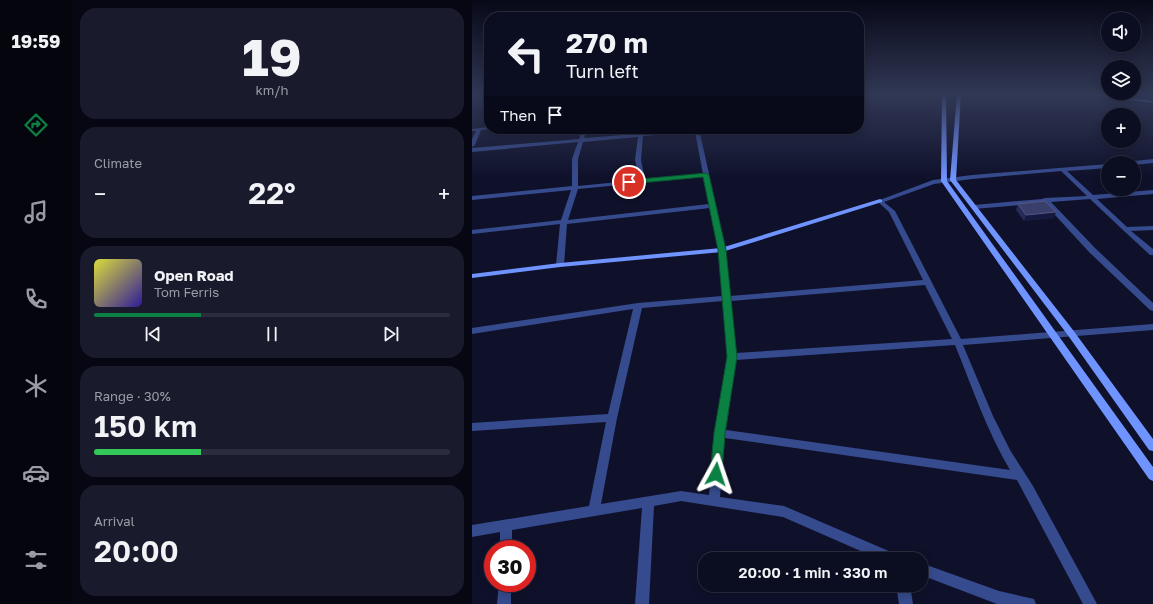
<!DOCTYPE html>
<meta charset="utf-8">
<style>
:root{--surface:#0b0d20;--page:#191b2d;--text:#f1f3f6;--muted:#9a9ca5;--line:#2b2d3e;--accent:#0b8043}
body{margin:0;font-family:"Golos Text",sans-serif;background:var(--page);color:var(--text);height:100vh;display:flex;flex-direction:column;font-size:15px;white-space:nowrap}
*{box-sizing:border-box;margin:0}
p{font-size:13px;color:var(--muted)}
.icon{flex:none;width:22px;height:22px;fill:none;stroke:currentColor;stroke-width:2;stroke-linecap:round;stroke-linejoin:round}
.map{position:relative;flex:1;overflow:hidden}
.drawer{display:flex;flex-direction:column;gap:8px;padding:8px;background:#060712;width:400px}
.drawer>*{flex:none}
.guide{position:absolute;left:12px;top:12px;width:380px;height:122px;border-radius:16px;box-shadow:0 2px 10px #0003,0 0 0 1px var(--line);background:#0b0d20;color:var(--text);overflow:hidden}
.controls{position:absolute;left:629px;top:12px;display:grid;gap:8px}
.controls a{display:grid;place-items:center;width:40px;height:40px;border-radius:50%;background:var(--surface);box-shadow:0 2px 10px #0003,0 0 0 1px var(--line);font-size:20px}
.speed{position:absolute;left:12px;top:540px;display:flex;gap:8px;font-size:20px;font-weight:700;text-align:center}
.speed>*{display:grid;place-content:center;width:52px;height:52px;border-radius:50%;background:var(--surface);box-shadow:0 2px 10px #0003,0 0 0 1px var(--line);line-height:1}
.speed .limit{border:6px solid #d22;background:#fff;color:#111}
.pin{position:absolute;display:grid;place-items:center;width:34px;height:34px;color:#fff;margin:-17px;border:2px solid #fff;border-radius:50%;box-shadow:0 1px 4px #0007}
.me{position:absolute;width:44px;margin:-22px;rotate:5deg;stroke-linejoin:round;filter:drop-shadow(0 0 3px #0008)}
.turn{display:flex;align-items:center;gap:14px;height:84px;padding:0 16px;font-size:18px}
.turn .icon{width:52px;height:52px;stroke-width:2.5}
.turn b{display:block;font-size:28px;line-height:34px}
.then{display:flex;align-items:center;height:38px;padding:0 16px;background:#0003;gap:8px;font-size:15px}
.big{font-size:30px;font-weight:600;line-height:1.1}
.drawer .card{flex:1;display:flex;flex-direction:column;justify-content:center;gap:6px;min-width:0;padding:0 14px;border-radius:16px;background:var(--page)}
.drawer .dial{align-items:center;gap:0}
.dial b{font-size:52px;line-height:1}
.song{display:flex;align-items:center;gap:12px}
.cover{width:48px;height:48px;border-radius:6px;background:linear-gradient(135deg,hsl(60 70% 55%),hsl(250 70% 35%))}
.played{height:4px;border-radius:2px;background:linear-gradient(90deg,var(--accent) 30%,var(--line) 30%)}
.keys{display:flex;justify-content:space-around;direction:ltr}
.heat{display:flex;justify-content:space-between;align-items:center;font-size:22px;direction:ltr}
.charge{height:6px;border-radius:3px;background:linear-gradient(90deg,#34c759 30%,var(--line) 0)}
.trip{position:absolute;left:226px;top:552px;width:230px;height:40px;border-radius:16px;background:var(--surface);box-shadow:0 2px 10px #0003,0 0 0 1px var(--line);font-weight:600;line-height:40px;text-align:center}
main{display:flex;flex:1;min-height:0}
.menu{display:flex;flex-direction:column;width:72px;justify-content:space-around;align-items:center;background:#04050d;color:var(--muted)}
.menu .icon{width:28px;height:28px}
.menu .current{color:var(--accent)}
.menu b{font-size:18px;color:var(--text)}
.map>svg:first-child{display:block}
.lines{fill:none;stroke-linecap:round;stroke-linejoin:round}
.street{fill:#364b8d;fill-rule:evenodd}
.secondary{fill:#6f93ff;fill-rule:evenodd}
.wall{fill:#262b59}
.shaded-wall{fill:#15183f}
.building{fill:#393e6b;stroke:#525782}
.route{fill:#0b8043;stroke:#07532c}
</style>
<main>
<nav class="menu">
<b>19:59</b>
<svg class="icon current" aria-label="directions" viewBox="0 0 24 24"><path d="M12 3l9 9-9 9-9-9zM9 14v-3h6M13 9l2 2-2 2"/></svg>
<svg class="icon" aria-label="music" viewBox="0 0 24 24"><path d="M9 18V5l10-2v13"/><circle cx="6" cy="18" r="3"/><circle cx="16" cy="16" r="3"/></svg>
<svg class="icon" aria-label="phone" viewBox="0 0 24 24"><path d="M5 4h4l2 5-3 2q2 4 5 5l2-3 5 2v4C11 20 4 13 5 4z"/></svg>
<svg class="icon" aria-label="climate" viewBox="0 0 24 24"><path d="M12 3v18M4 7l16 10M4 17L20 7"/></svg>
<svg class="icon" aria-label="car" viewBox="0 0 24 24"><path d="M5 17H2v-5l4-1 3-4h7l3 4 3 1v5h-3M9 17h6M6 11h13"/><circle cx="7" cy="17" r="2"/><circle cx="17" cy="17" r="2"/></svg>
<svg class="icon" aria-label="filters" viewBox="0 0 24 24"><path d="M4 7h16M4 17h16"/><circle cx="9" cy="7" r="2"/><circle cx="15" cy="17" r="2"/></svg>
</nav>
<section class="drawer">
<div class="card dial"><b>19</b><p>km/h</p></div>
<div class="card"><p>Climate</p>
<div class="heat"><a>−</a><b class="big">22°</b><a>+</a></div>
</div>
<div class="card">
<div class="song"><i class="cover"></i><div><b>Open Road</b><p>Tom Ferris</p></div></div>
<div class="played"></div>
<div class="keys"><svg class="icon" aria-label="previous" viewBox="0 0 24 24"><path d="M18 5L8 12l10 7zM5 5v14"/></svg><svg class="icon" aria-label="pause" viewBox="0 0 24 24"><path d="M8 5v14M16 5v14"/></svg><svg class="icon" aria-label="next" viewBox="0 0 24 24"><path d="M6 5l10 7-10 7zM19 5v14"/></svg></div>
</div>
<div class="card"><p>Range · 30%</p><b class="big">150 km</b><div class="charge"></div></div>
<div class="card"><p>Arrival</p><b class="big">20:00</b></div>
</section>
<div class="map">
<svg width="681" height="604" viewBox="0 0 681 604">
<rect width="100%" height="100%" fill="#0f112b"/>
<g class="lines">
<!-- street -->
<g class="street">
<path d="M17 127V129H19L9 130 3 145 0 147V139L4 131H0V129Z"/>
<path d="M111 129H115L112 138 227 129 254 250 258 296 451 280 417 212 405 201 461 180 500 175 636 164V168L595 171 621 195 681 190V194L625 199 655 227 681 226V230L659 231 681 249V255H678L651 230 618 199 579 202 623 248 681 303V311L678 310 617 252 572 203 502 209 499 207 502 205 570 199 573 198 615 196 589 171 500 179 462 184 412 202 423 211 489 339 681 324V330L491 345 521 416 538 450 561 486 625 604H611L545 480 253 438 248 497 312 506 426 555 428 559H407L311 517 209 501 182 506 177 604H163L170 508 40 530V549H28V532L0 537V525L117 506 134 422 0 431V423L136 414 161 309 0 334V328L166 303 250 296 246 250 238 208 95 224 92 265 88 267 84 265 88 224 0 234V230L89 220 99 190 0 200V196L100 186V159L106 142 0 152V148L107 139ZM223 132 231 174 173 179 169 160 171 136ZM166 137 163 160 167 180 106 186V159L111 142ZM232 177 237 204 96 220 106 189ZM453 285 480 339 264 353 259 301ZM251 301 256 357 243 433 237 495 209 491 129 504 145 418 170 308ZM483 345C500 387 515 431 538 470L254 430 264 360Z"/>
<path d="M681 159V163L662 165V163H659L662 161Z"/>
<path d="M449 563 527 591 562 599 564 604H525L449 575Z"/>
<path d="M27 583H39V604H25Z"/>
<path d="M424 585H438L441 604H427Z"/>
</g>
<!-- secondary -->
<g class="secondary">
<path d="M470 94H474L475 181 681 467V481L677 479 469 181Z"/>
<path d="M485 94H489L484 180 601 330 681 439V451L677 450 595 334 478 180Z"/>
<path d="M611 94H621L681 101V103Z"/>
<path d="M408 199 410 200V202L250 252 88 267 0 278V274L88 263 249 248Z"/>
</g>
</g>
<!-- wall -->
<g class="wall">
<rect x="250" y="129" width="19" height="1"/>
<path d="M546 204 582 218 552 221 544 210Z"/>
</g>
<!-- shaded-wall -->
<path class="shaded-wall" d="M584 212 582 218 552 221 554 215Z"/>
<!-- building -->
<path class="building" d="M573 201 584 212 554 215 546 204Z"/>
<!-- sky -->
<linearGradient id="sky" x2="0" y2="1"><stop stop-color="#080918"/><stop offset="0.53" stop-color="#313855"/><stop offset="1" stop-color="#313855" stop-opacity="0"/></linearGradient>
<rect width="681" height="178" fill="url(#sky)"/>
<!-- route -->
<path class="route" d="M234 173 237 175 254 250 265 357 253 433 250 474 249 478 244 479 240 478 238 474 242 433 255 357 246 250 231 177 157 184 153 182 157 180Z"/>
</svg>
<div class="controls">
<a><svg class="icon" aria-label="sound" viewBox="0 0 24 24"><path d="M4 9h4l5-4v14l-5-4H4zM17 9q2 3 0 6"/></svg></a>
<a><svg class="icon" aria-label="layers" viewBox="0 0 24 24"><path d="M12 4l9 5-9 5-9-5zM3 14l9 5 9-5"/></svg></a>
<a>+</a>
<a>−</a>
</div>
<div class="speed"><div class="limit">30</div></div>
<div class="pin" style="left:157px;top:182px;background:#d93025"><svg class="icon" aria-label="arrive" viewBox="0 0 24 24"><path d="M6 21V4h12l-3 4 3 4H6"/></svg></div>
<svg class="me" style="left:244px;top:474px" viewBox="-20 -20 40 40"><path d="M0-17L14 15 0 8-14 15z" fill="#0b8043" stroke="#fff" stroke-width="4"/></svg>
<div class="trip">20:00 · 1 min · 330 m</div>
<div class="guide">
<div class="turn"><svg class="icon" aria-label="left" viewBox="0 0 24 24"><path d="M17 20v-9H6M10 6l-5 5 5 5"/></svg><div><b>270 m</b>Turn left</div></div>
<div class="then">Then<svg class="icon" aria-label="arrive" viewBox="0 0 24 24"><path d="M6 21V4h12l-3 4 3 4H6"/></svg></div>
</div>
</div>
</main>
